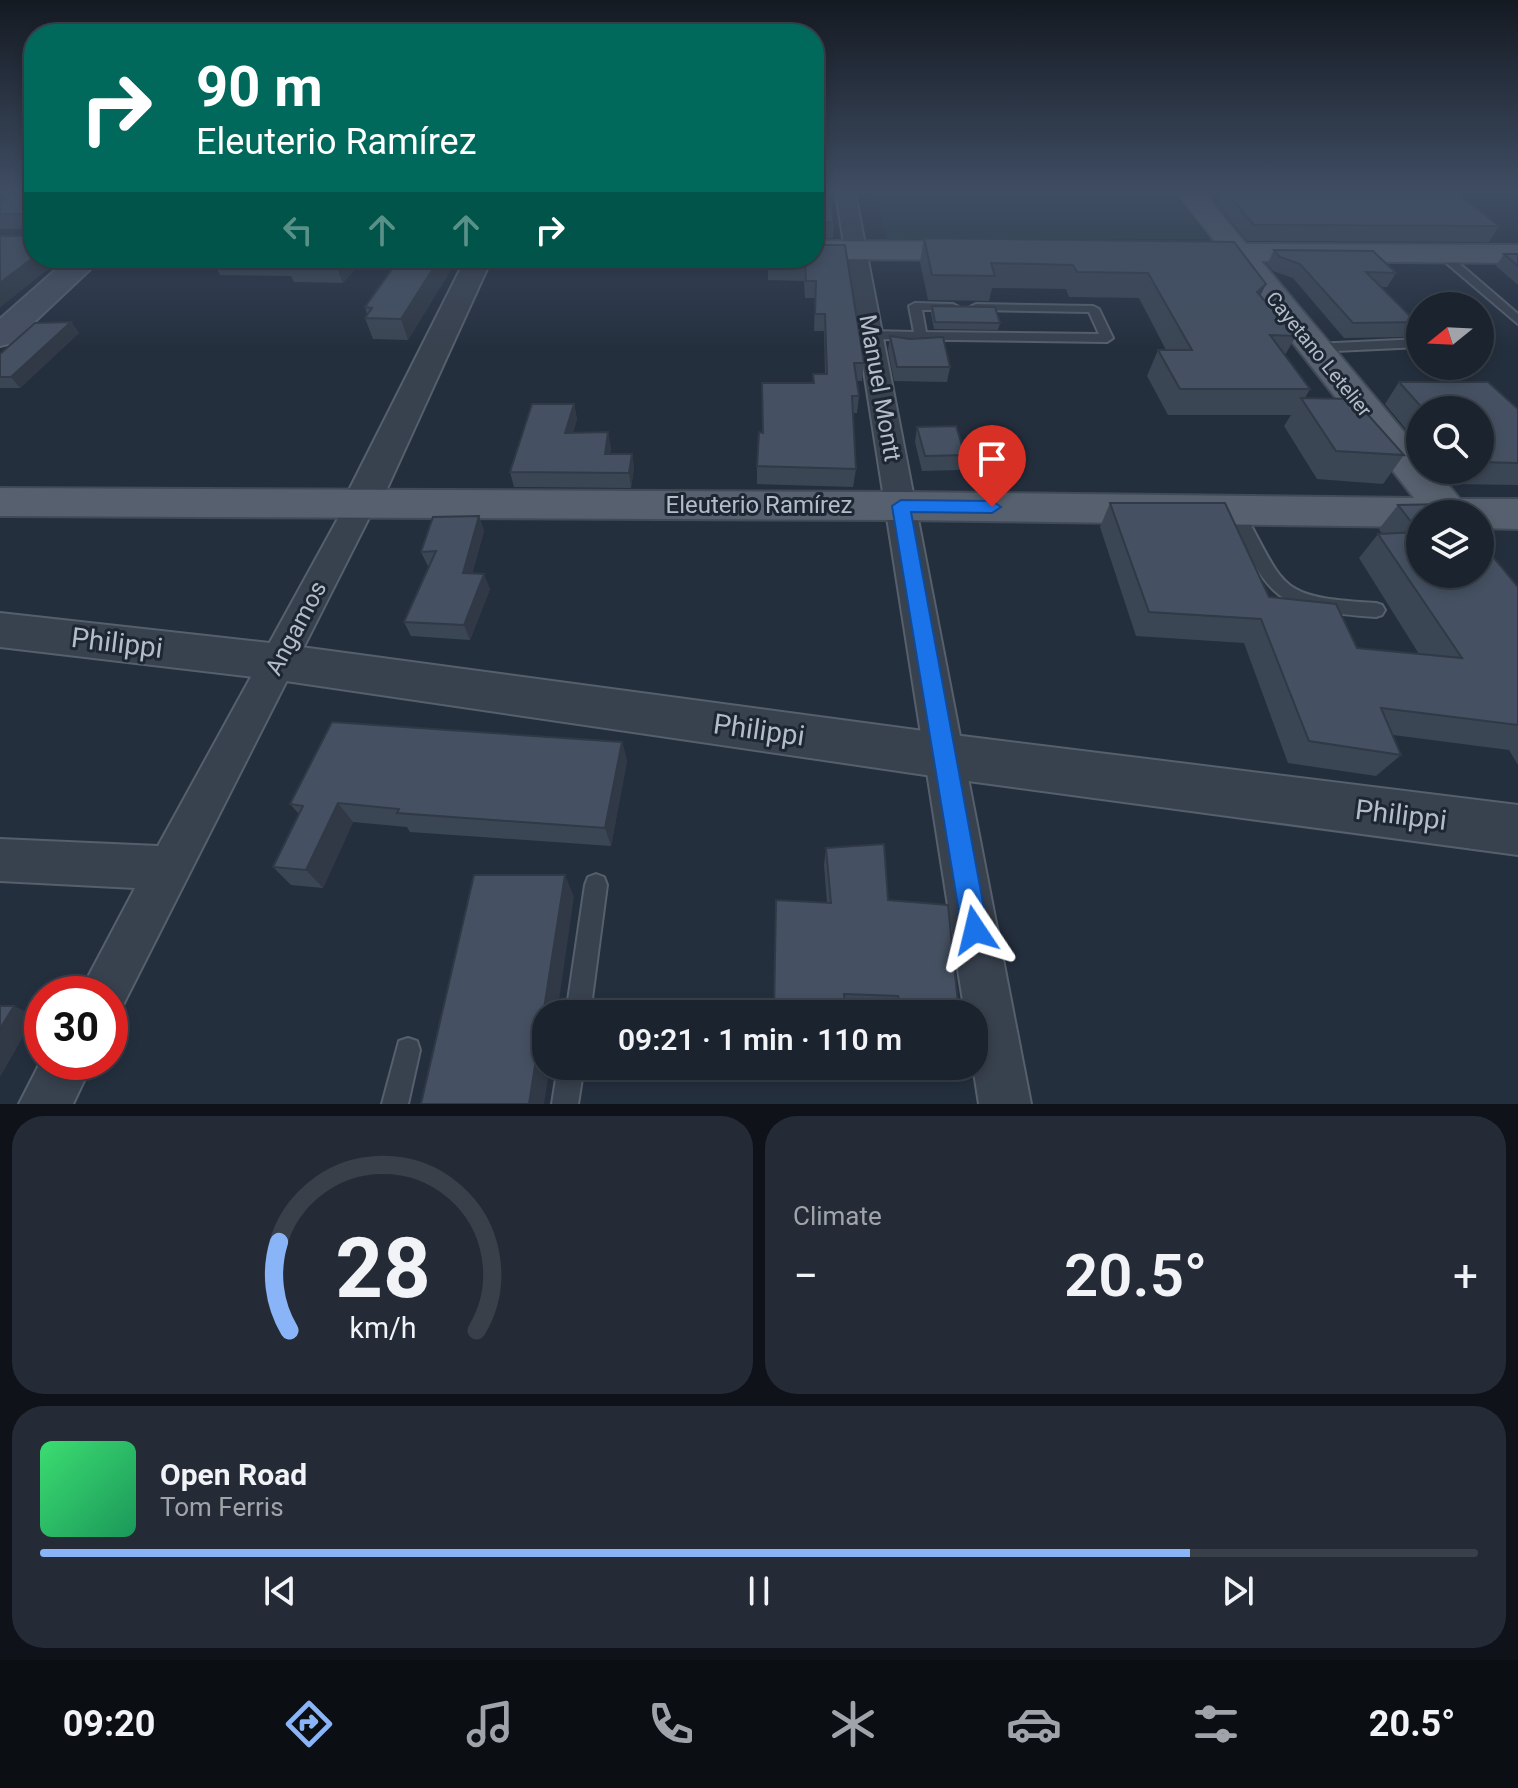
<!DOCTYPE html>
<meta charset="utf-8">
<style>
:root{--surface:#1b232e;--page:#242b36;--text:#f1f3f6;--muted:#a0a4aa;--line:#39404a;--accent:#8ab4f8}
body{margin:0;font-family:Roboto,sans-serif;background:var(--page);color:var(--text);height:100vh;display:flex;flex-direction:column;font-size:30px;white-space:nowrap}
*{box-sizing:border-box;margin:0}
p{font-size:26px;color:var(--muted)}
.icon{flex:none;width:44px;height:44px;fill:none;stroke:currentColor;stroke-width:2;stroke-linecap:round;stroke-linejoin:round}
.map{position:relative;height:1104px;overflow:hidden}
.details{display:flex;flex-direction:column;gap:12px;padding:12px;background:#0f1319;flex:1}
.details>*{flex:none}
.top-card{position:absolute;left:24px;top:24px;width:800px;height:244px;border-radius:32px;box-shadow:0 4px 12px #0003,0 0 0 2px var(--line);background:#00695c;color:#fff;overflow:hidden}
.needle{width:52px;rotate:252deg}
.buttons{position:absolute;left:1406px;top:292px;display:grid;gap:16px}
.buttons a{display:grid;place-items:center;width:88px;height:88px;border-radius:50%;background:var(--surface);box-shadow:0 4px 12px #0003,0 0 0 2px var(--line);font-size:40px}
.speed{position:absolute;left:24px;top:976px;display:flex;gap:16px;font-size:40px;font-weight:700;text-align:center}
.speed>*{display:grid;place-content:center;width:104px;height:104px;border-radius:50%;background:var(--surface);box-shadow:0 4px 12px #0003,0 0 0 2px var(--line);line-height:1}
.speed .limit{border:12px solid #d22;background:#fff;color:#111}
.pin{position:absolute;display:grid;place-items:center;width:68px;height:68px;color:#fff;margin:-82px -34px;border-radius:50% 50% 50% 0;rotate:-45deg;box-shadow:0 0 8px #0007}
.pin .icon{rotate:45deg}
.me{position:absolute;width:88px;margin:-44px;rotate:350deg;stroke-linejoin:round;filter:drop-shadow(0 0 6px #0008)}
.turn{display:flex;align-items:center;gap:28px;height:168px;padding:0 40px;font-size:36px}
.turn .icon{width:104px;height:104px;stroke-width:2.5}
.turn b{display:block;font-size:56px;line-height:68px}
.lanes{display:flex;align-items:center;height:76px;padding:0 40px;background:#0003;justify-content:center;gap:40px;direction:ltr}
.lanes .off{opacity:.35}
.big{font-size:60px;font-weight:600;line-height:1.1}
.details .widget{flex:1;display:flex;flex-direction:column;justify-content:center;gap:12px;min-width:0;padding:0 28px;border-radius:32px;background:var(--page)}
.details .dial{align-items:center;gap:0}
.dial svg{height:208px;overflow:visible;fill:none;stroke:var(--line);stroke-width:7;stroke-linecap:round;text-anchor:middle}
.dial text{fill:var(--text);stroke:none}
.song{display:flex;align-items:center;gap:24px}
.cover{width:96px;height:96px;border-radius:12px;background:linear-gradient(135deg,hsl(140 70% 55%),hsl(150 70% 35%))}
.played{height:8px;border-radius:4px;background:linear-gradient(90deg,var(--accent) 80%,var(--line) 80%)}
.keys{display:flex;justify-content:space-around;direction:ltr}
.heat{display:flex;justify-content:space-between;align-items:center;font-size:44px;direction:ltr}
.details .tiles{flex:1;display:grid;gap:12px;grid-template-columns:1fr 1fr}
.widget:last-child{grid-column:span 2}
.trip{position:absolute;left:532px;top:1000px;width:456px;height:80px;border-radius:32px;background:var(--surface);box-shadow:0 4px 12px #0003,0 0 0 2px var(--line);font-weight:600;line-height:80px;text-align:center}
.tabs{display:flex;height:128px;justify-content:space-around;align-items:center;background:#0b0e12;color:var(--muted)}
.tabs .icon{width:56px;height:56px}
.tabs .active{color:var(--accent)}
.tabs b{font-size:36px;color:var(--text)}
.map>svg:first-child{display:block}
.green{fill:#263c3f}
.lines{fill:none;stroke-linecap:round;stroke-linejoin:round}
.service-casing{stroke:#565f6c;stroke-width:4}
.minor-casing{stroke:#565f6c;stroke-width:4}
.tertiary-casing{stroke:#565f6c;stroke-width:4}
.secondary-casing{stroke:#565f6c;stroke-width:4}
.primary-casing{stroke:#414a57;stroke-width:4}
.service{fill:#38414e;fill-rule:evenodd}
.minor{fill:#38414e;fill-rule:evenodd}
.tertiary{fill:#38414e;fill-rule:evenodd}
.secondary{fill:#465061;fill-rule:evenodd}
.primary{fill:#56606e;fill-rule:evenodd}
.wall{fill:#3b4654}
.shaded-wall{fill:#303945}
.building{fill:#455162;stroke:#303945;stroke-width:2}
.route{fill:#1a73e8;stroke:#114b97;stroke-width:2}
.labels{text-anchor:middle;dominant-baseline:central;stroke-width:6;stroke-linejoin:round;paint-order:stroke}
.far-street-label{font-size:20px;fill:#b4bcc9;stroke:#1d2633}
.street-label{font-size:24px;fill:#b4bcc9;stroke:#1d2633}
.near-street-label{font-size:28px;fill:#b4bcc9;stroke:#1d2633}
</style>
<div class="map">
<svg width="1518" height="1104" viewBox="0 0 1518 1104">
<rect width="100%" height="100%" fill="#242f3e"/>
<!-- green -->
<path class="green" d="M877 193H1173L1209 239H886Z"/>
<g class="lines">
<defs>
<g id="service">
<path d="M1438 252H1446L1518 314V324L1438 256Z"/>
<path d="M915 303 953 304 959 307 953 310H922L926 332 1099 334 1089 312 976 310 970 307 976 304 1093 306 1099 309 1113 338 1107 342 871 339 865 335 871 331 914 332 909 306Z"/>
<path d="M1420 339V347L1314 352 1308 348 1314 344Z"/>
<path d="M1236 506 1241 507C1287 589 1275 597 1376 603L1382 605 1385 610 1382 615 1376 617C1274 610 1270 601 1228 511Z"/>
<path d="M596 874 604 877 607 885 590 1014H566L585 885 588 877Z"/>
<path d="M408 1038 417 1041 420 1050 408 1104H382L399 1041Z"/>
<path d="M558 1066H584L578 1104H552Z"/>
</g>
<g id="minor">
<path d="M836 193H855L1031 1104H979L973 1066 974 1014H965Z"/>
<path d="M362 492 373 495 377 502 120 1011 110 1015V994H79L135 888 0 881V839L158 846 347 502 351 495Z"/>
<path d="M42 1059V1062H93L73 1104H19Z"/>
</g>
<g id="tertiary">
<path d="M466 258H492L381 502 375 511 362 515 349 511 343 502Z"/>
<path d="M0 613 279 644 946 734 1518 805V855L946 778 279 680 0 647Z"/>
</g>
<path id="secondary" d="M69 258H102L12 343 0 346V319Z"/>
<g id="primary">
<path d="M1177 193H1204L1246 244 1518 245V263L1261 261 1420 451V470H1436L1460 499H1518V529L1480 528V514H1420V527L901 520 0 516V488L901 492 1414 498 1229 261 1174 258 1169 252 1174 246 1216 243Z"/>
<path d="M814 241 984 242 994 245 999 251 994 257 984 260 814 259 811 258H814Z"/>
</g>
</defs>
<!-- service casing -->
<use href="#service" class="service-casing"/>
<!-- minor casing -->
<use href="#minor" class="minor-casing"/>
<!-- tertiary casing -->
<use href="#tertiary" class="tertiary-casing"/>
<!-- secondary casing -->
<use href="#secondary" class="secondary-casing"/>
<!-- primary casing -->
<use href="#primary" class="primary-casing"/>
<!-- service -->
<use href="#service" class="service"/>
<!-- minor -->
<use href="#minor" class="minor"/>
<!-- tertiary -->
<use href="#tertiary" class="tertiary"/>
<!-- secondary -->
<use href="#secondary" class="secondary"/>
<!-- primary -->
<use href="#primary" class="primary"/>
</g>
<!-- wall -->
<g class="wall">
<path d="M1221 193H1457L1499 226 1489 242 1247 241 1217 204Z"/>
<path d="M814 194 834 222 833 238 814 239Z"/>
<path d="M34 196V258H62L0 307V236H26V229H0V201Z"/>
<path d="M924 238 1266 284 1260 296 1296 336 1285 355 1310 389 1305 398 1404 455 1383 484 1317 479 1284 426 1291 415H1168L1147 376 1158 350H1166L1139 298 1069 297 1066 289 992 288 989 301 928 300 920 262Z"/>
<path d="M1274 250 1396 273 1387 287H1381L1416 322 1407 337 1344 338 1293 278 1273 271 1267 264Z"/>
<path d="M1504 254H1518V285L1496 266Z"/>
<path d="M364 258 343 283 294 282 291 276 220 275 212 259Z"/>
<path d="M400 258H458L408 340 373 339 365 318 367 314 365 307Z"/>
<path d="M768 258H814L864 363 862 381H857L859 396 857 413H853L856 469 853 487 757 484V466L762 433 813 383V374H825L824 331H814L815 298H805L804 281 768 280Z"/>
<path d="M932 306 1000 323 998 330 934 329 931 313Z"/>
<path d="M71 322 79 333 20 388H0V354Z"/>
<path d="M890 336 950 367 947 382 894 381 888 350Z"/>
<path d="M1399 382 1518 409V485L1452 484 1437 470H1480V410H1420V446L1385 404Z"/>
<path d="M574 404 577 419 573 432 611 447 610 454H632L634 468 631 488 514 487 510 472Z"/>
<path d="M917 427 965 455 961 470 922 471 915 442Z"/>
<path d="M1110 503 1357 648 1419 654 1359 558 1378 534H1382L1379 529 1398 505 1518 587V765L1509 750 1393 735 1401 755 1376 776 1288 763 1244 643 1136 636 1100 527Z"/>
<path d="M479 516 484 531 472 574 490 589 470 640 411 636 404 622 429 566H428L421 552Z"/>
<path d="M622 742 627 761 611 846 410 832 407 827 353 822 323 888 291 885 273 867 299 814 290 804Z"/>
<path d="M826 848 888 900 959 1014H893L892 1010 845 1008 827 903 824 865Z"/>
</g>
<!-- shaded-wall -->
<g class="shaded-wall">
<path d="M34 257 62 258 0 307V283Z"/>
<path d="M346 258H364L343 283 337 268Z"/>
<path d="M440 258H458L408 340 401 319Z"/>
<path d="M1266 284 1254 308 1257 292Z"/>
<path d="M71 322 79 333 20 388 11 377Z"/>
<path d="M574 404 577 419 569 447 565 433Z"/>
<path d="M608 432 611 447 607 469 605 454Z"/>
<path d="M632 454 634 468 631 488 629 473Z"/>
<path d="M479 516 484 531 468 588 463 573Z"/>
<path d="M484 574 490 589 470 640 464 625Z"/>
<path d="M622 742 627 761 611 846 605 828Z"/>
<path d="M338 803 353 822 323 888 306 870Z"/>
<path d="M565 875 574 897 557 1014H546V1066H550L544 1104H529Z"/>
<path d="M14 1006 35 1016 0 1077V1029Z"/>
</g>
<!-- building -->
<g class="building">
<path d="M1227 193H1457L1499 226 1254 225Z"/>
<path d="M814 194H829L834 222 814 223Z"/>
<path d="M11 195 34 196V257L0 283V236H26L27 214H0V201H2Z"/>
<path d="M924 238 1234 242 1266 284 1257 292 1296 336 1270 335 1310 389H1180L1158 350H1192L1148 273 1077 272 1073 265 991 263 995 276 932 275Z"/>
<path d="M814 245H845L864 363H854L859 396H852L856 469 757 466 759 432 763 433 762 383H814L813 374H827L825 314H815L816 281H806L805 264 768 263V258H814Z"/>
<path d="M1274 250 1373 251 1396 273 1366 272 1416 322 1353 323 1300 264 1280 257Z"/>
<path d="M1504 254H1518V266Z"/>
<path d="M214 258H346L337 268 287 267 292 261 212 259Z"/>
<path d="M400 258H440L401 319 365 318 372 308 365 307Z"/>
<path d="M932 306 995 307 1000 323 935 322Z"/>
<path d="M71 322 11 377H0V354L35 323Z"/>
<path d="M890 336 910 339 943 337 950 367H897Z"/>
<path d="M1399 382H1488L1518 409V463L1480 462V410H1424Z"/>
<path d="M1301 398 1354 399 1404 455 1336 451Z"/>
<path d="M532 404H574L565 433 608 432 605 454H632L629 473 510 472Z"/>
<path d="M956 426 965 455 925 456 917 427Z"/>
<path d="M1110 503H1225L1269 597 1336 604 1357 648 1462 658 1378 534 1419 532 1398 505 1449 504 1457 514H1420V574H1480V541L1518 587V725L1381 708 1401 755 1309 741 1261 619 1149 612Z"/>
<path d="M479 516 463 573 484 574 464 625 404 622 436 551 421 552 433 517Z"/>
<path d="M332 722 622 742 605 828 397 813 399 809 338 803 306 870 273 867 303 806 290 804Z"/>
<path d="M884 844 888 900 948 905 959 1014H902L898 996 844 994 846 1014H774L776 900 831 903 826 848Z"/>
<path d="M474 875H565L529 1104H421Z"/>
<path d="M0 1006H14L0 1029Z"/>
</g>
<!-- sky -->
<linearGradient id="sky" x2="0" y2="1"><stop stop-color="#141a22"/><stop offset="0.55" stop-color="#3f4d63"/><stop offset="1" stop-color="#3f4d63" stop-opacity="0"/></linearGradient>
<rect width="1518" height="348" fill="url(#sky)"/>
<!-- route -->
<path class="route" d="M901 500 992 501 1001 507 992 513 911 512 988 930 984 939 975 943 966 939 962 930 892 506Z"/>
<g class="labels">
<!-- far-street labels -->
<g class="far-street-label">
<text transform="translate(1319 354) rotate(51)">Cayetano Letelier</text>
</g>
<!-- street labels -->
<g class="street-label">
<text transform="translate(880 388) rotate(80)">Manuel Montt</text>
<text x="759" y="505">Eleuterio Ramírez</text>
<text transform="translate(296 628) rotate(-62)">Angamos</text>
</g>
<!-- near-street labels -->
<g class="near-street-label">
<text transform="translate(117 643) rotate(7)">Philippi</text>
<text transform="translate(759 730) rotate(8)">Philippi</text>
<text transform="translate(1401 815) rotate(7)">Philippi</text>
</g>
</g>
</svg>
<div class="buttons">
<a><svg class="needle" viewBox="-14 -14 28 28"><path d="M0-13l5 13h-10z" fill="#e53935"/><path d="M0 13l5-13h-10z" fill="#a0a4aa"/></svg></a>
<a><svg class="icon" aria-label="search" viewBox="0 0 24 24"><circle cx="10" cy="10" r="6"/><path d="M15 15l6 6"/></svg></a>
<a><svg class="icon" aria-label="layers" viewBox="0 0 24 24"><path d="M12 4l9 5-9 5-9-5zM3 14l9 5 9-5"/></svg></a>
</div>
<div class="speed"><div class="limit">30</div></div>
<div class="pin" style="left:992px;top:507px;background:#d93025"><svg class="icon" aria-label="arrive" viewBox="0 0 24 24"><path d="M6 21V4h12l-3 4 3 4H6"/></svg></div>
<svg class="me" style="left:975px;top:930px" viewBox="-20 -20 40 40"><path d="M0-17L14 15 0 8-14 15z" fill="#1a73e8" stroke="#fff" stroke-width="4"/></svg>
<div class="trip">09:21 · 1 min · 110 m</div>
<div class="top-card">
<div class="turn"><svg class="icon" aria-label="right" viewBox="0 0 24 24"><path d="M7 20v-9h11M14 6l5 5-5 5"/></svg><div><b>90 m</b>Eleuterio Ramírez</div></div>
<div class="lanes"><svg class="icon off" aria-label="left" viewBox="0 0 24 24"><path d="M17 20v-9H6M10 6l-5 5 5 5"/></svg><svg class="icon off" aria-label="ahead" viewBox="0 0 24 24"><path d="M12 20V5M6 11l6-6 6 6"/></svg><svg class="icon off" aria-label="ahead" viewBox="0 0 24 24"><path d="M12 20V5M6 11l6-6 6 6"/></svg><svg class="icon" aria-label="right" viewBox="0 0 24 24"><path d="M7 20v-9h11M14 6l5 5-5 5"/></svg></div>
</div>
</div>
<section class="details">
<div class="tiles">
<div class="widget dial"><svg viewBox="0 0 100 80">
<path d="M14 69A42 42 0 1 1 86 69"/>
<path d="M14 69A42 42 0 0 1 10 35" stroke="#8ab4f8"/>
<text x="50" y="56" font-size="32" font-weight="700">28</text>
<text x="50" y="72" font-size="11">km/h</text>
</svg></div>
<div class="widget"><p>Climate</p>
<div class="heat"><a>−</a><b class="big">20.5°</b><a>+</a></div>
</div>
<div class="widget">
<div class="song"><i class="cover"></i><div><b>Open Road</b><p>Tom Ferris</p></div></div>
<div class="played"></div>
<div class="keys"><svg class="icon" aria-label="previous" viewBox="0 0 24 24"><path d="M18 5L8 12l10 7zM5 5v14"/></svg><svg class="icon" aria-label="pause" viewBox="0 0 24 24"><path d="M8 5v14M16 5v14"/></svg><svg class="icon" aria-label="next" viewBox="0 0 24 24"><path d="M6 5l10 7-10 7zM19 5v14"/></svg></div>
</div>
</div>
</section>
<nav class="tabs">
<b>09:20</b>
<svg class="icon active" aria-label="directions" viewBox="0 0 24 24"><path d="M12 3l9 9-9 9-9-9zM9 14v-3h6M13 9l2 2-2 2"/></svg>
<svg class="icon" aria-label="music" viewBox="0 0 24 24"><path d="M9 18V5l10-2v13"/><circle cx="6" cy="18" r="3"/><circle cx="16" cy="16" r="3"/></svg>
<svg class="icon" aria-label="phone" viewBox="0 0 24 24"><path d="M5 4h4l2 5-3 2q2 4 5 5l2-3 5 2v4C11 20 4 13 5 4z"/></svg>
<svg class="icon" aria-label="climate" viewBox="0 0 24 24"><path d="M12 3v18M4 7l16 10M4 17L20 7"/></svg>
<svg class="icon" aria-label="car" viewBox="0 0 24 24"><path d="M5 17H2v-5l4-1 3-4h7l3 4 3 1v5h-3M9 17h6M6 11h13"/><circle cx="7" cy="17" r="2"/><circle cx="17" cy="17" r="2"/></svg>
<svg class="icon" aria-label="filters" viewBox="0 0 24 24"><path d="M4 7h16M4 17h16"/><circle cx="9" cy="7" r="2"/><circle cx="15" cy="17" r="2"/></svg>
<b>20.5°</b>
</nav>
